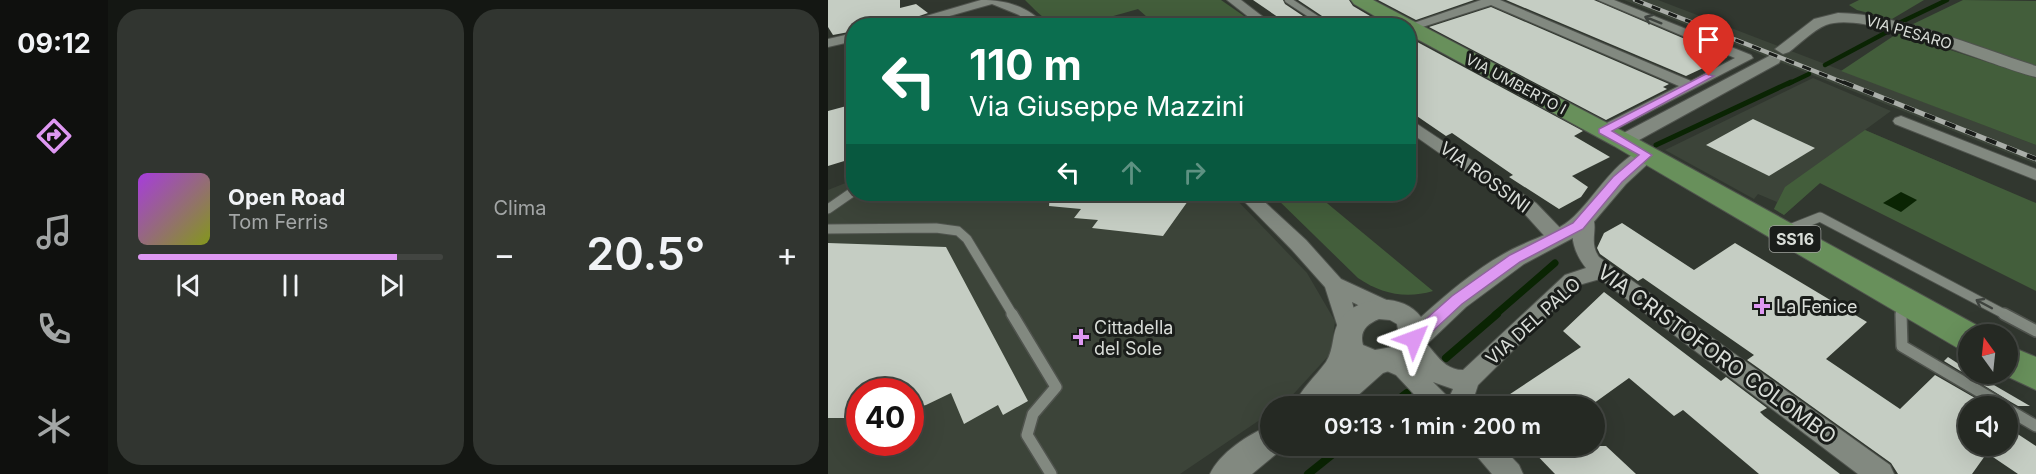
<!DOCTYPE html>
<html lang="it">
<meta charset="utf-8">
<style>
:root{--surface:#252923;--page:#313530;--text:#f1f3f6;--muted:#a3a6a6;--line:#424541;--accent:#de98f2}
body{margin:0;font-family:Inter,sans-serif;background:var(--page);color:var(--text);height:100vh;display:flex;flex-direction:column;font-size:22px;white-space:nowrap}
*{box-sizing:border-box;margin:0}
p{font-size:20px;color:var(--muted)}
.icon{flex:none;width:33px;height:33px;fill:none;stroke:currentColor;stroke-width:2;stroke-linecap:round;stroke-linejoin:round}
.map{position:relative;flex:1;overflow:hidden}
.side{display:flex;flex-direction:column;gap:9px;padding:9px;background:#141713;width:720px}
.side>*{flex:none}
.hud{position:absolute;left:18px;top:18px;width:570px;height:183px;border-radius:24px;box-shadow:0 6px 24px #0002,0 0 0 2px var(--line);background:#0b6e4f;color:#fff;overflow:hidden}
.needle{width:39px;rotate:345deg}
.fabs{position:absolute;left:1130px;top:324px;display:grid;gap:12px}
.fabs a{display:grid;place-items:center;width:60px;height:60px;border-radius:50%;background:var(--surface);box-shadow:0 6px 24px #0002,0 0 0 2px var(--line);font-size:30px}
.speed{position:absolute;left:18px;top:378px;display:flex;gap:12px;font-size:30px;font-weight:700;text-align:center}
.speed>*{display:grid;place-content:center;width:78px;height:78px;border-radius:50%;background:var(--surface);box-shadow:0 6px 24px #0002,0 0 0 2px var(--line);line-height:1}
.speed .limit{border:9px solid #d22;background:#fff;color:#111}
.pin{position:absolute;display:grid;place-items:center;width:51px;height:51px;color:#fff;margin:-62px -26px;border-radius:50% 50% 50% 0;rotate:-45deg;box-shadow:0 0 6px #0007}
.pin .icon{rotate:45deg}
.me{position:absolute;width:66px;margin:-33px;rotate:46deg;stroke-linejoin:round;filter:drop-shadow(0 0 4px #0008)}
.turn{display:flex;align-items:center;gap:21px;height:126px;padding:0 24px;font-size:27px}
.turn .icon{width:78px;height:78px;stroke-width:2.5}
.turn b{display:block;font-size:42px;line-height:51px}
.lanes{display:flex;align-items:center;height:57px;padding:0 24px;background:#0003;justify-content:center;gap:30px;direction:ltr}
.lanes .off{opacity:.35}
.big{font-size:45px;font-weight:600;line-height:1.1}
.side .card{flex:1;display:flex;flex-direction:column;justify-content:center;gap:9px;min-width:0;padding:0 21px;border-radius:24px;background:var(--page)}
.song{display:flex;align-items:center;gap:18px}
.cover{width:72px;height:72px;border-radius:9px;background:linear-gradient(135deg,hsl(280 70% 55%),hsl(70 70% 35%))}
.played{height:6px;border-radius:3px;background:linear-gradient(90deg,var(--accent) 85%,var(--line) 85%)}
.keys{display:flex;justify-content:space-around;direction:ltr}
.heat{display:flex;justify-content:space-between;align-items:center;font-size:33px;direction:ltr}
.side .tiles{flex:1;display:grid;gap:9px;grid-template-columns:repeat(2,1fr)}
.trip{position:absolute;left:432px;top:396px;width:345px;height:60px;border-radius:30px;background:var(--surface);box-shadow:0 6px 24px #0002,0 0 0 2px var(--line);font-weight:600;line-height:60px;text-align:center}
main{display:flex;flex:1;min-height:0}
.menu{display:flex;flex-direction:column;width:108px;justify-content:space-around;align-items:center;background:#0f100e;color:var(--muted)}
.menu .icon{width:42px;height:42px}
.menu .current{color:var(--accent)}
.menu b{font-size:27px;color:var(--text)}
.map>svg:first-child{display:block}
.built{fill:#3c4439;fill-rule:evenodd}
.green{fill:#435e3b}
.water{fill:#0a2403}
.lines{fill:none;stroke-linecap:round;stroke-linejoin:round}
.stream-far3{stroke:#0a2403;stroke-width:4.5}
.stream-far2{stroke:#0a2403;stroke-width:5}
.stream-far1{stroke:#0a2403;stroke-width:7}
.stream{stroke:#0a2403;stroke-width:8}
.building{fill:#c5cdc3}
.service-far2-casing{stroke:#4f534d;stroke-width:8}
.service-far1-casing{stroke:#4f534d;stroke-width:11}
.service-casing{stroke:#4f534d;stroke-width:14}
.minor-casing{stroke:#4f534d;stroke-width:2}
.tertiary-casing{stroke:#4f534d;stroke-width:2}
.primary-casing{stroke:#4f534d;stroke-width:2}
.service-far2{stroke:#828980;stroke-width:6}
.service-far1{stroke:#828980;stroke-width:9}
.service{stroke:#828980;stroke-width:11}
.minor{fill:#828980;fill-rule:evenodd}
.tertiary{fill:#828980;fill-rule:evenodd}
.primary{fill:#68905b;fill-rule:evenodd}
.rail-far1-casing{stroke:#aaaea9;stroke-width:4.5}
.rail-casing{stroke:#aaaea9;stroke-width:5}
.rail-far1{stroke:#1a1d1a;stroke-width:3;stroke-dasharray:9;stroke-linecap:butt}
.rail{stroke:#1a1d1a;stroke-width:4;stroke-dasharray:11;stroke-linecap:butt}
.oneway{stroke:#3e433e}
.route{fill:#de98f2;stroke:#90639d;stroke-width:1.5}
.poi-dot{fill:#de98f2;stroke:#1a1d1a;stroke-width:2}
.labels{text-anchor:middle;dominant-baseline:central;stroke-width:6;stroke-linejoin:round;paint-order:stroke}
.far-street-label{font-size:15px;fill:#d9ddd8;stroke:#1a1d1a}
.shield{fill:#1a1d1a;stroke:#a0a39f;stroke-width:1.5}
.shield-label{font-size:16px;font-weight:bold;fill:#d9ddd8}
.street-label{font-size:18px;fill:#d9ddd8;stroke:#1a1d1a}
.poi-label{font-size:18px;fill:#d9ddd8;stroke:#1a1d1a;text-anchor:start}
.near-street-label{font-size:21px;fill:#d9ddd8;stroke:#1a1d1a}
</style>
<main>
<nav class="menu">
<b>09:12</b>
<svg class="icon current" aria-label="directions" viewBox="0 0 24 24"><path d="M12 3l9 9-9 9-9-9zM9 14v-3h6M13 9l2 2-2 2"/></svg>
<svg class="icon" aria-label="music" viewBox="0 0 24 24"><path d="M9 18V5l10-2v13"/><circle cx="6" cy="18" r="3"/><circle cx="16" cy="16" r="3"/></svg>
<svg class="icon" aria-label="phone" viewBox="0 0 24 24"><path d="M5 4h4l2 5-3 2q2 4 5 5l2-3 5 2v4C11 20 4 13 5 4z"/></svg>
<svg class="icon" aria-label="climate" viewBox="0 0 24 24"><path d="M12 3v18M4 7l16 10M4 17L20 7"/></svg>
</nav>
<section class="side">
<div class="tiles">
<div class="card">
<div class="song"><i class="cover"></i><div><b>Open Road</b><p>Tom Ferris</p></div></div>
<div class="played"></div>
<div class="keys"><svg class="icon" aria-label="previous" viewBox="0 0 24 24"><path d="M18 5L8 12l10 7zM5 5v14"/></svg><svg class="icon" aria-label="pause" viewBox="0 0 24 24"><path d="M8 5v14M16 5v14"/></svg><svg class="icon" aria-label="next" viewBox="0 0 24 24"><path d="M6 5l10 7-10 7zM19 5v14"/></svg></div>
</div>
<div class="card"><p>Clima</p>
<div class="heat"><a>−</a><b class="big">20.5°</b><a>+</a></div>
</div>
</div>
</section>
<div class="map">
<svg width="1208" height="474" viewBox="0 0 1208 474">
<rect width="100%" height="100%" fill="#31372f"/>
<!-- built -->
<g class="built">
<path d="M796 0H830L1208 145V164Z"/>
<path d="M985 78 1063 111 1037 130 1147 177 1084 229 992 183 956 215 946 209 949 202 930 194 926 199 837 150Z"/>
<path d="M25 180 26 194H103L107 200 126 194H403L479 273 507 321 503 353 459 401 451 406H442V413L352 474H0V190ZM32 392H82V442H32Z"/>
</g>
<!-- green -->
<g class="green">
<path d="M197 0H393L429 25H328L310 9C291 14 244 30 230 25 218 22 205 8 197 0Z"/>
<path d="M1031 0H1096L1064 19 1029 10 1021 5Z"/>
<path d="M1135 0 1208 1V66L1083 25Z"/>
<path d="M1070 33 1208 78V145L1013 71Z"/>
<path d="M1037 130 1208 203V291L992 183 956 215 946 209 957 187Z"/>
<path d="M444 194H488L605 291C578 299 553 294 530 278Z"/>
</g>
<!-- water -->
<path class="water" d="M1073 192 1089 200 1073 212 1055 203Z"/>
<g class="lines">
<!-- stream-far3 -->
<g class="stream-far3">
<path d="M1071 23 1119 0"/>
<path d="M997 65 1059 32"/>
<path d="M960 84 981 74"/>
</g>
<!-- stream-far2 -->
<path class="stream-far2" d="M828 145 963 82"/>
<!-- stream-far1 -->
<path class="stream-far1" d="M667 315 727 263"/>
<!-- stream -->
<g class="stream">
<path d="M618 358 669 314"/>
<path d="M562 406 579 393"/>
<path d="M480 474 515 446"/>
</g>
</g>
<!-- building -->
<g class="building">
<path d="M0 0H72V8L88 4 100 13 62 26H26V31L5 35 0 27Z"/>
<path d="M425 0H455L457 4 490 26H463Z"/>
<path d="M470 0H521L525 6 559 26H505L503 22Z"/>
<path d="M550 0H646L588 20Z"/>
<path d="M678 0H766L899 57 858 76Z"/>
<path d="M663 7 841 84 835 87 839 89 778 120 601 27Z"/>
<path d="M580 37 755 131 746 136 782 157 744 176 760 187 753 197 731 209 681 177 685 175 624 133 618 136 580 110Z"/>
<path d="M26 104V158L0 166V111Z"/>
<path d="M925 119 987 148 941 176 878 145Z"/>
<path d="M222 194H331L328 198 360 201 335 236 264 228 270 220 246 218 253 209 221 206Z"/>
<path d="M794 223 866 270 907 243 1039 322 998 359 1072 409 1107 375 1161 406H1140V446H1179V427L1208 446V474H1190L1159 453 1144 474H1070L1063 463 919 360 926 355 815 278 810 281 772 254 769 248 776 233Z"/>
<path d="M0 243 118 247 200 401 175 415 170 405 136 424 123 393 98 405 82 409V392H32V412H25L20 418H0Z"/>
<path d="M776 292 893 381 898 377 939 408 932 412 936 416 1012 474H931L855 410 846 416 801 378 762 406H664L753 347 735 331Z"/>
<path d="M1120 357 1140 370V374H1147L1202 406H1190L1183 402 1116 361Z"/>
<path d="M700 446H778L808 474H727Z"/>
</g>
<g class="lines">
<defs>
<path id="service-far2" d="M460 0 500 26"/>
<g id="service-far1">
<path d="M0 209 26 191"/>
<path d="M0 229 108 228 130 231 139 239 185 315"/>
<path d="M959 230 992 217 1178 315"/>
<path d="M1073 304V315"/>
</g>
<g id="service">
<path d="M184 314 228 387 205 414 199 435 223 474"/>
<path d="M1073 314 1074 346 1176 406"/>
<path d="M1176 314 1208 331"/>
<path d="M1179 409 1208 426"/>
</g>
<g id="minor">
<path d="M153 0C178 0 200 6 218 26H204L191 15 164 4 86 26H64Z"/>
<path d="M399 0H413L447 26H432Z"/>
<path d="M653 0H672L863 81 907 58 770 0H786L923 55 925 58 775 136 767 131 769 128 851 86 663 5 582 31 580 26H577Z"/>
<path d="M26 33V41L0 47V39Z"/>
<path d="M1073 116 1208 169V180L1067 124 1065 121 1067 118Z"/>
<path d="M580 118 708 203 736 232 739 237 736 242 729 243 722 242 694 211 580 131Z"/>
<path d="M409 194H428L478 240 513 279 565 303 568 309 565 315C550 319 537 308 524 302L531 328 528 334 520 337 512 334 497 287 464 250Z"/>
<path d="M757 214 764 216C771 228 760 242 771 257L1062 465 1066 474H1030L772 279 751 285 650 385 643 406H597L568 375 552 368 548 361 552 354 560 352 587 363 573 343 577 337C602 328 605 370 635 370L737 275 758 268C746 253 739 233 750 216ZM605 382 625 389 621 398Z"/>
<path d="M643 446H673L691 465 695 474H664L647 454Z"/>
</g>
<g id="tertiary">
<path d="M1010 13C1067 13 1152 48 1208 66V77C1162 66 1037 9 998 25 985 30 972 44 961 52L955 54 947 49 986 19Z"/>
<path d="M945 54 951 55 953 59 951 63 802 145H788L785 141 788 137Z"/>
<path d="M818 149 825 151 828 155 825 159 798 184 758 231 696 264 638 307 596 347 584 363 555 373 518 406H466C472 390 487 377 498 362 507 348 503 333 512 320 529 295 575 292 593 317 620 293 649 268 681 251 699 241 727 233 742 220 765 201 788 156 818 149ZM551 319 562 320 569 324 571 336 564 347 547 350 535 345C531 331 539 324 551 319Z"/>
<path d="M442 426V446H456L453 450 424 474H382C391 454 421 433 442 426Z"/>
</g>
<g id="primary">
<path d="M523 0H545L804 136 1152 327 1156 334H1140V351L1128 347 786 146 580 34V26H564L526 4Z"/>
<path d="M1179 345 1208 357V390L1174 374H1179Z"/>
</g>
</defs>
<!-- service-far2 casing -->
<use href="#service-far2" class="service-far2-casing"/>
<!-- service-far1 casing -->
<use href="#service-far1" class="service-far1-casing"/>
<!-- service casing -->
<use href="#service" class="service-casing"/>
<!-- minor casing -->
<use href="#minor" class="minor-casing"/>
<!-- tertiary casing -->
<use href="#tertiary" class="tertiary-casing"/>
<!-- primary casing -->
<use href="#primary" class="primary-casing"/>
<!-- service-far2 -->
<use href="#service-far2" class="service-far2"/>
<!-- service-far1 -->
<use href="#service-far1" class="service-far1"/>
<!-- service -->
<use href="#service" class="service"/>
<!-- minor -->
<use href="#minor" class="minor"/>
<!-- tertiary -->
<use href="#tertiary" class="tertiary"/>
<!-- primary -->
<use href="#primary" class="primary"/>
<defs>
<path id="rail-far1" d="M807 0 1019 84"/>
<path id="rail" d="M1015 82 1208 159"/>
</defs>
<!-- rail-far1 casing -->
<use href="#rail-far1" class="rail-far1-casing"/>
<!-- rail casing -->
<use href="#rail" class="rail-casing"/>
<!-- rail-far1 -->
<use href="#rail-far1" class="rail-far1"/>
<!-- rail -->
<use href="#rail" class="rail"/>
</g>
<!-- one-way arrows -->
<defs><path id="oneway-shaft" d="M-6 0H5M1.5-3L5.5 0L1.5 3" fill="none" stroke-width="1.6" stroke-linecap="round" stroke-linejoin="round" transform="scale(1.5)"/></defs>
<g class="oneway">
<use href="#oneway-shaft" transform="translate(825 20) rotate(-158)"/>
<use href="#oneway-shaft" transform="translate(1156 304) rotate(-152)"/>
</g>
<!-- route -->
<path class="route" d="M878 74 886 76 784 131 824 155 794 182 755 229 692 262 634 304 592 343 586 345 581 343 578 339 581 334 624 296 682 255 745 223 785 177 811 155 771 133V129Z"/>
<!-- markers -->
<g class="poi-dot">
<path d="M931 297h6v6h6v6h-6v6h-6v-6h-6v-6h6z"/>
<path d="M250 328h6v6h6v6h-6v6h-6v-6h-6v-6h6z"/>
</g>
<g class="labels">
<!-- far-street labels -->
<g class="far-street-label">
<text transform="translate(1081 32) rotate(16)">VIA PESARO</text>
<text transform="translate(688 84) rotate(28)">VIA UMBERTO I</text>
</g>
<!-- shield labels -->
<rect class="shield" x="941.5" y="226" width="51" height="26" rx="4.5"/>
<g class="shield-label">
<text x="967" y="239">SS16</text>
</g>
<!-- street labels -->
<g class="street-label">
<text transform="translate(657 177) rotate(36)">VIA ROSSINI</text>
<text transform="translate(705 321) rotate(-42)">VIA DEL PALO</text>
</g>
<!-- poi labels -->
<g class="poi-label">
<text x="948" y="306">La Fenice</text>
<text x="266" y="327">Cittadella<tspan x="266" dy="21">del Sole</tspan></text>
</g>
<!-- near-street labels -->
<g class="near-street-label">
<text transform="translate(889 354) rotate(36)">VIA CRISTOFORO COLOMBO</text>
</g>
</g>
</svg>
<div class="fabs">
<a><svg class="needle" viewBox="-14 -14 28 28"><path d="M0-13l5 13h-10z" fill="#e53935"/><path d="M0 13l5-13h-10z" fill="#a3a6a6"/></svg></a>
<a><svg class="icon" aria-label="sound" viewBox="0 0 24 24"><path d="M4 9h4l5-4v14l-5-4H4zM17 9q2 3 0 6"/></svg></a>
</div>
<div class="speed"><div class="limit">40</div></div>
<div class="pin" style="left:881px;top:76px;background:#d93025"><svg class="icon" aria-label="arrive" viewBox="0 0 24 24"><path d="M6 21V4h12l-3 4 3 4H6"/></svg></div>
<svg class="me" style="left:586px;top:339px" viewBox="-20 -20 40 40"><path d="M0-17L14 15 0 8-14 15z" fill="#de98f2" stroke="#fff" stroke-width="4"/></svg>
<div class="trip">09:13 · 1 min · 200 m</div>
<div class="hud">
<div class="turn"><svg class="icon" aria-label="left" viewBox="0 0 24 24"><path d="M17 20v-9H6M10 6l-5 5 5 5"/></svg><div><b>110 m</b>Via Giuseppe Mazzini</div></div>
<div class="lanes"><svg class="icon" aria-label="left" viewBox="0 0 24 24"><path d="M17 20v-9H6M10 6l-5 5 5 5"/></svg><svg class="icon off" aria-label="ahead" viewBox="0 0 24 24"><path d="M12 20V5M6 11l6-6 6 6"/></svg><svg class="icon off" aria-label="right" viewBox="0 0 24 24"><path d="M7 20v-9h11M14 6l5 5-5 5"/></svg></div>
</div>
</div>
</main>
